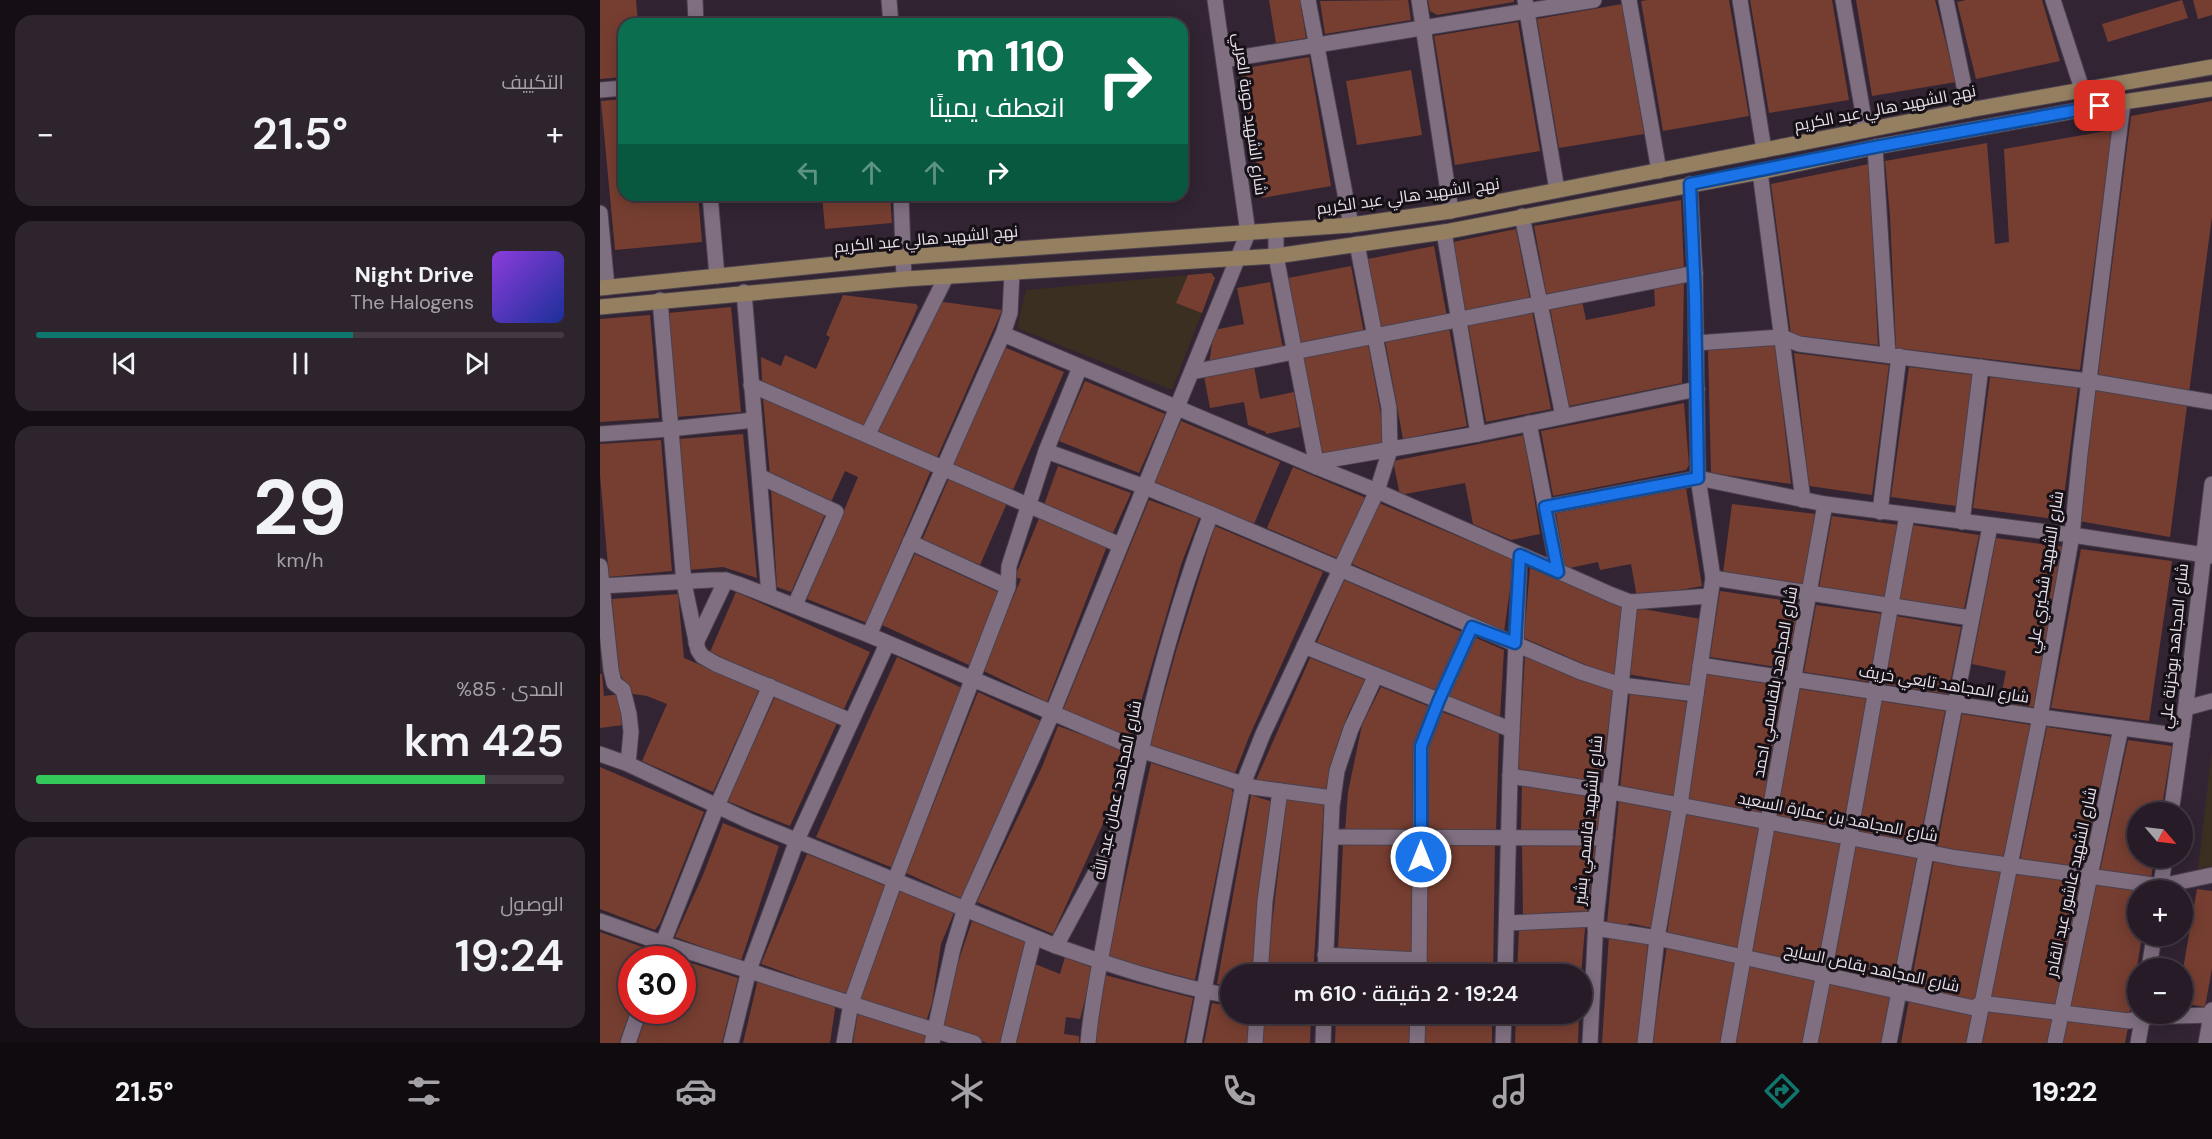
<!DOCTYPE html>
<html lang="ar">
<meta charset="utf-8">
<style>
:root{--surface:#261b26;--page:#2e242e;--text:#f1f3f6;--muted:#a4a1a7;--line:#423943;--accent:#0f766e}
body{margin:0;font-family:"DM Sans",Cairo,sans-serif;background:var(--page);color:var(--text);direction:rtl;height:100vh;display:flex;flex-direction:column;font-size:22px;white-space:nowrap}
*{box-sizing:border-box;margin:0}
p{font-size:20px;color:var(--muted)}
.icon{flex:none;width:33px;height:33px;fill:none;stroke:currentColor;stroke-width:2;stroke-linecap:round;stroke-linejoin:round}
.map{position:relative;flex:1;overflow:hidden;direction:ltr}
.details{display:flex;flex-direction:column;gap:15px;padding:15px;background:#150f15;width:600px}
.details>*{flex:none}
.hud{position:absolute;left:18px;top:18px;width:570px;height:183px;border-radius:18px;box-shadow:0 3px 15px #0003,0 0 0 2px var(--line);direction:rtl;background:#0b6e4f;color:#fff;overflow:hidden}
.needle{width:39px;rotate:118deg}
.tools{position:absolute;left:1527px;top:802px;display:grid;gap:12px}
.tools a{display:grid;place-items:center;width:66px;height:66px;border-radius:50%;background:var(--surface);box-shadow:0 3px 15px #0003,0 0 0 2px var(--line);font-size:30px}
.speed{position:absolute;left:18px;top:946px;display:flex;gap:12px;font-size:30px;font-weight:700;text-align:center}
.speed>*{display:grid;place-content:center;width:78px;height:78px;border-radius:50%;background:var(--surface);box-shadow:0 3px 15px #0003,0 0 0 2px var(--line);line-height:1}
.speed .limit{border:9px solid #d22;background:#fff;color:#111}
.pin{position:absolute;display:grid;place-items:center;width:51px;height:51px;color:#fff;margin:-26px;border-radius:12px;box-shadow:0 3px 9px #0006}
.me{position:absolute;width:66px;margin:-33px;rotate:0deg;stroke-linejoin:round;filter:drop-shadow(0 0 4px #0008)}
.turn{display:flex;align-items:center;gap:21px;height:126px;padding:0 24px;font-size:27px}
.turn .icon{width:78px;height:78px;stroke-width:2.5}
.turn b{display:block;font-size:42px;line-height:51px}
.lanes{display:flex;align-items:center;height:57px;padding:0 24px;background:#0003;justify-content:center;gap:30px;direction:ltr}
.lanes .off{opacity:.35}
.big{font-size:45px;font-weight:600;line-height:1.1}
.details .card{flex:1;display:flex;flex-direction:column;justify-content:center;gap:9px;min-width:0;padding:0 21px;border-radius:18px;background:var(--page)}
.details .dial{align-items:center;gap:0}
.dial b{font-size:78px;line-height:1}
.song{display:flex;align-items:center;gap:18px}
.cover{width:72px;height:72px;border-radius:9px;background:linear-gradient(135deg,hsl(270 70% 55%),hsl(230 70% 35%))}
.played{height:6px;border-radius:3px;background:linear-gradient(90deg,var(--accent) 60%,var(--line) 60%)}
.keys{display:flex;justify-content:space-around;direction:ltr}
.heat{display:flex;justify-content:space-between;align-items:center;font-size:33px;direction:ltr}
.charge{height:9px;border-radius:4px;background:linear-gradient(90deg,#34c759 85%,var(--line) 0)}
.trip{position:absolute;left:620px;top:964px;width:372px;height:60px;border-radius:30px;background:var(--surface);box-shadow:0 3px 15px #0003,0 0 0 2px var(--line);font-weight:600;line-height:60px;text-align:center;direction:rtl}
.dock{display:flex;height:96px;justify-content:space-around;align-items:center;background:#0f0b0f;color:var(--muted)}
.dock .icon{width:42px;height:42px}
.dock .selected{color:var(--accent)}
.dock b{font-size:27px;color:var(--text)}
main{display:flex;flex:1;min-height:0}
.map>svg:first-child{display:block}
.education{fill:#3a2f20}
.building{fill:#763e31}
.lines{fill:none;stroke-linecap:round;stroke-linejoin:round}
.minor-casing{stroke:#4b404d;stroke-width:17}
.tertiary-casing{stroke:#4b404d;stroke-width:17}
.secondary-casing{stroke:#4b404d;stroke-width:17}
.minor{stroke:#7f6f81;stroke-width:15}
.tertiary{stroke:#7f6f81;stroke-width:15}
.secondary{stroke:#947f60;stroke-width:15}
.route-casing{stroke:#114b97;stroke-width:15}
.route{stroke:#1a73e8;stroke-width:10}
.labels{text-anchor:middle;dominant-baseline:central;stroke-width:6;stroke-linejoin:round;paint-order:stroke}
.street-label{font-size:16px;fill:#eae1eb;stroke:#161017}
</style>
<main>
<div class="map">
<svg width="1612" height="1043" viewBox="0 0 1612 1043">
<rect width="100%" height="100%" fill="#322433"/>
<!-- education -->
<g class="education">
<path d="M611 273 615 278 572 390 417 328 426 290Z"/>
<path d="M1612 749V866L1598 869Z"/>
</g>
<!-- building -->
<g class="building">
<path d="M0 0H36L38 24H24V77L0 79Z"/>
<path d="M669 0H700L706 38 676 43Z"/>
<path d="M808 0 811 20 725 34 720 1Z"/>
<path d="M828 0H914V2L837 15 830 11Z"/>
<path d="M1048 0H1129L1149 116 1063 131 1041 1Z"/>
<path d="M1150 0H1232L1249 100 1169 113Z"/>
<path d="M1256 0H1335L1356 82 1272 96Z"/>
<path d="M1366 0H1442L1460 61 1376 79 1357 2Z"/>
<path d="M1582 0 1588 18 1508 42 1502 24Z"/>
<path d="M1593 0H1612V15L1598 19Z"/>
<path d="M1022 4 1044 134 959 148 937 19Z"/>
<path d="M918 22 940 151 855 165 834 36Z"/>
<path d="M709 57 731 186 662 198 640 69Z"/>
<path d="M811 70 822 135 757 145 746 81Z"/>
<path d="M24 99V195H98L102 242 15 250 1 101Z"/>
<path d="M1612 101V216L1589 393 1498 376 1531 116Z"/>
<path d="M1512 130 1480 370 1296 348 1290 216 1285 161 1387 143 1395 244 1409 242 1404 149Z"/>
<path d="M1269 164 1278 345 1191 335 1171 184Z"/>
<path d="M222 195H290L292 223 225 229Z"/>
<path d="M1081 200 1084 270 947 297 934 226Z"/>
<path d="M916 229 930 300 866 313 853 242Z"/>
<path d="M834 246 847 317 781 330 768 259Z"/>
<path d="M751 266 764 333 701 346 688 278Z"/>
<path d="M611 273 615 278 602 313 576 303 588 275Z"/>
<path d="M1084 281 1082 383 969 406 950 308 982 301 986 320 1017 314 1055 306 1054 287Z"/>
<path d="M670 282 683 349 609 364 614 330 644 324 637 288Z"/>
<path d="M243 295 316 304 318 307 265 426 162 381 161 357 181 366 185 355 216 369 230 337 226 335Z"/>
<path d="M336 301 402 310 337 458 278 431Z"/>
<path d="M131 307 141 412 76 417 68 313Z"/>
<path d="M932 311 951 409 886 422 868 324Z"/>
<path d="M50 315 59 418 0 422V319Z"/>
<path d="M849 328 867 426 803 439 785 340Z"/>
<path d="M1175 341 1191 484 1111 473 1108 349Z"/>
<path d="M768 344 786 442 722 455 703 356Z"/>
<path d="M404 347 464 372 412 492 351 467Z"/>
<path d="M1194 353 1289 365 1272 495 1209 486Z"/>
<path d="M654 366 660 399 694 392 700 427 666 434V432L648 425 644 402 610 408 604 376Z"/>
<path d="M1309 367 1373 375 1356 506 1291 497Z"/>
<path d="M1390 377 1478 387 1461 520 1373 508Z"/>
<path d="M485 381 565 414 539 473 459 441Z"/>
<path d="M1496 390 1587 406 1570 537 1479 521Z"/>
<path d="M163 399 331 470 267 623 207 599 258 477 245 471 231 502 170 475Z"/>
<path d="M1084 403 1089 465 1086 470 953 496 941 431Z"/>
<path d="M581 421 680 462 654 524 555 482Z"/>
<path d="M143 434 157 578 123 567 89 570 78 439Z"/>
<path d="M924 435 940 534 911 540 873 524 865 483 800 495 793 461Z"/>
<path d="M61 440 72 571 9 577 0 475V444Z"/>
<path d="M458 466 531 493 512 535 444 505Z"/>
<path d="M693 467 766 498 739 559 667 528Z"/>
<path d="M349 478 407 503 380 565 322 540Z"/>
<path d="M1086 488 1102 586 1037 598 1031 564 1000 570 998 562 965 569 956 513Z"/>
<path d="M171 489 225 514 191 592 177 587Z"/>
<path d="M549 500 599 518 582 562 530 739 463 710Z"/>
<path d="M779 503 914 560 904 632 752 564Z"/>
<path d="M1132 504 1216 514 1204 586 1123 573Z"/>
<path d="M440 516 507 546 447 702 382 670 421 579 415 577Z"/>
<path d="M1232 516 1299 525 1286 597 1219 588Z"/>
<path d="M1313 525 1379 535 1364 609 1299 599Z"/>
<path d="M615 526 723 572 649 737 635 773 550 745 576 651Z"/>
<path d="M1396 538 1465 547 1434 707 1400 702 1406 671 1372 664Z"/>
<path d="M1481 549 1572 561 1549 721 1451 708Z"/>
<path d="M315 554 400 593 371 666 282 625Z"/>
<path d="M930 568 1023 607 1014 677 924 638Z"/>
<path d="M744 580 864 633 837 692 717 642Z"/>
<path d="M1120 591 1202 603 1190 669 1110 657Z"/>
<path d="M136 592 270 652 243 711 110 652Z"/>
<path d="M78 594 84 658 159 690 113 792 42 761 67 704 47 696 33 694 19 673 12 599Z"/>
<path d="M1216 605 1283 614 1271 682 1204 672Z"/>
<path d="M1037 608 1101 619 1090 685 1027 674Z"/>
<path d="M1296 616 1361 627 1348 694 1284 684Z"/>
<path d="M874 637 904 650 900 718 847 696Z"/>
<path d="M925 656 979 680 1014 690 1000 784 918 770Z"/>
<path d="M297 657 362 688 293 868 216 837Z"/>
<path d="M710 658 765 680 748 714 736 747 725 793 656 780Z"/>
<path d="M0 674H2L4 696 20 694 23 725 0 728Z"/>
<path d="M1107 674 1187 687 1163 816 1088 802Z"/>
<path d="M781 687 830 707 816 831H745L748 792 762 725Z"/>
<path d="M1200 689 1268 699 1244 831 1176 818Z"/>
<path d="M378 692 441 721 403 814 361 898 306 873Z"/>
<path d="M1030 692 1087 702 1074 797 1020 788Z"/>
<path d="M175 697 237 723 190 826 127 801Z"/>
<path d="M1280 701 1345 711 1319 846 1258 834 1256 830Z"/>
<path d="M842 712 899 733 896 831H826L828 766 827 754Z"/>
<path d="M1362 714 1431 725 1404 858 1337 848Z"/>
<path d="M458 726 528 751 516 795 453 934 377 902 442 767Z"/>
<path d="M1447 727 1513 737 1484 869 1420 860Z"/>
<path d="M1528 740 1572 746 1561 813H1538V858H1554L1551 880 1500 871Z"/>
<path d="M551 763 631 789 633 792 595 980 508 957Z"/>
<path d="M0 767 104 812 60 923 55 930 0 909Z"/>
<path d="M922 783 1002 796 997 834 921 835Z"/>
<path d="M651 795 673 802 654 975H630V988L617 984Z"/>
<path d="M687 797 724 802 713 975H666Z"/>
<path d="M1019 799 1072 809 1052 928 1029 923 1028 926 1007 923Z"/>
<path d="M1086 812 1161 827 1138 951 1067 934Z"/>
<path d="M123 823 179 846 141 961 75 937 103 875Z"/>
<path d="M1174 829 1244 842 1219 969 1151 954Z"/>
<path d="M828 842H895L893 975H826Z"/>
<path d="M743 843H817L813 954 738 951Z"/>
<path d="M922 844H996L987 911 941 913V916L923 917Z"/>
<path d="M1255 844 1317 856 1292 986 1230 972Z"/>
<path d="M207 854 286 886 246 995 161 964Z"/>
<path d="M1334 860 1402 870 1375 1003 1310 989Z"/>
<path d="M1417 871 1482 880 1455 1005 1390 998Z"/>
<path d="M1497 882 1546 891H1538V936H1542L1529 1017 1470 1010Z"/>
<path d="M1597 889 1612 891V968L1605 1007 1582 1003V975Z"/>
<path d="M300 891 354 913 341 944 332 1003 326 1022 260 1000Z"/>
<path d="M372 921 427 943 401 1043H387L342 1028 351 983Z"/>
<path d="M940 928H985L981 975H917L919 929Z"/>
<path d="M0 932 51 950 47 960H32V1006L19 1043H0Z"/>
<path d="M1009 935 1048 941 1038 1043H1002Z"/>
<path d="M1067 946 1136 962 1121 1043H1052Z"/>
<path d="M465 957 493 968 480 1019 466 1017 464 1034 479 1036V1043H415L435 964 460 974Z"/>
<path d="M82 960 138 978 122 1043H37L48 1011H82Z"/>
<path d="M737 960 812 965V975H737Z"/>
<path d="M1149 965 1217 980 1205 1043H1134Z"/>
<path d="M505 975 593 998 584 1043H496L499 1009Z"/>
<path d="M158 979 236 1002 230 1043H143Z"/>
<path d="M1228 983 1290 997 1281 1043H1216Z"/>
<path d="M1309 1000 1373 1013 1367 1043H1301Z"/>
<path d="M612 1003 630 1006V1014H651L649 1043H604Z"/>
<path d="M1387 1009 1453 1016 1447 1043H1380Z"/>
<path d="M258 1012 327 1033V1043H253Z"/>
<path d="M663 1014H687L711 1018 710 1043H661Z"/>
<path d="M736 1014H810L809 1043H735Z"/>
<path d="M825 1014H892V1043H824Z"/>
<path d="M916 1014H979L978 1043H915Z"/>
<path d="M1468 1020 1528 1027 1525 1043H1463Z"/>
</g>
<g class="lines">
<defs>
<g id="minor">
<path d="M95 0 96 24"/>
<path d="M289 0 291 24"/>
<path d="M708 0 751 225"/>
<path d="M819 0 851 211"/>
<path d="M925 0 957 190"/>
<path d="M1029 0 1059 171"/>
<path d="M1140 0 1164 150"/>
<path d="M1243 0 1266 130"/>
<path d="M1346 0 1369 110"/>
<path d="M1453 0 1482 89"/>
<path d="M624 60 994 0"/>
<path d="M0 90 24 88"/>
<path d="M1275 147 1288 355"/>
<path d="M1160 172 1203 500"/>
<path d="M110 195 117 276"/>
<path d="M301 195 304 279"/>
<path d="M0 213 7 287"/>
<path d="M922 216 963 416"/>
<path d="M676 231V256L717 467"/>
<path d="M844 232 878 434"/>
<path d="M144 292 169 595"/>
<path d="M60 300 84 583 98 650 102 656 116 664 251 721"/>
<path d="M403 334 717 467 777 491 1012 595 1030 602 1109 596"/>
<path d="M1096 343 1182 337 1199 344 1488 381 1612 402"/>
<path d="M592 372 1095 273"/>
<path d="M151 385 520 545"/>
<path d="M929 423 958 571"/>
<path d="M0 434 70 429 154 420"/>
<path d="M268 434 346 277"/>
<path d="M446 451 545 487 611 514 981 672 1021 685 1096 694"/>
<path d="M717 462 878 434 1097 389"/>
<path d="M161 477 236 512 195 605"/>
<path d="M945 507 1098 478 1225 504 1472 535 1612 556"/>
<path d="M1280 512 1299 356"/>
<path d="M1362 522 1381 367"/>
<path d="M310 542 408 587"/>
<path d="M0 566 11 670 14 683 23 690 29 714 31 732 28 764"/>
<path d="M1113 578 1371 618"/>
<path d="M0 586 111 580H126L138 584 269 635 540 750 652 787 733 798"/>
<path d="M269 635 403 334 410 313 412 273"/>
<path d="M96 643 126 580"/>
<path d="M704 646 912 730"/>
<path d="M1100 665 1440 717 1582 736"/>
<path d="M1586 708 1612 701"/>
<path d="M0 754 28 764 149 821 456 946C513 966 570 985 630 996"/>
<path d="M910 776 1011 792 1357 858 1561 886 1612 875"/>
<path d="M731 837 1005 838"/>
<path d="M0 921 62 943 374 1043"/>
<path d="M907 923 996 919"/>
<path d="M995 928 1057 938 1374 1008 1381 1003 1529 1021 1542 1017 1612 1015"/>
<path d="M456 946 520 827"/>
<path d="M725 955 819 960"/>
<path d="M56 960 117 806 170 686"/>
<path d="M660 975 665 901 680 791"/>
<path d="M725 975 732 806 737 771 751 729 776 675"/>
<path d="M819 975 821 746 839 700 872 627"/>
<path d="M905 975 910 776 920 555"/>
<path d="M28 1043 39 1011"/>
<path d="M131 1043 149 970 197 840 287 644"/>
<path d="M244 1043 251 1003 295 880 408 587 409 566 418 538 446 451 480 367"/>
<path d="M332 1043 353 948 365 908 452 714 648 233 615 0"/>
<path d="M408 1043 434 938"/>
<path d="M488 1043C492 996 503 950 511 903 534 771 563 640 611 514"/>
<path d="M594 1043 643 784 663 734 777 491 790 450 789 408 757 244"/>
<path d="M655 1043 657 1014"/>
<path d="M723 1043 724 1014"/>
<path d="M817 1043 818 1014"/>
<path d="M903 1043 904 1014"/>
<path d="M990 1043 996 919 1030 602"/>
<path d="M1045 1043 1057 938 1080 805 1113 578 1098 478 1095 273 1090 184"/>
<path d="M1128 1043 1225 504"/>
<path d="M1210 1043C1246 868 1275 691 1307 515"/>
<path d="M1289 1043 1390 526"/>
<path d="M1374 1043 1440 717 1472 535 1480 454 1523 102"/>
<path d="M1455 1043 1521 728"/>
<path d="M1606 1043 1612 1010"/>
</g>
<g id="tertiary">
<path d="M1571 813 1584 721 1612 484"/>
<path d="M1560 891 1565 858"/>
<path d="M1549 969 1554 936"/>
<path d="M1538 1043 1543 1014"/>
</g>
<g id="secondary">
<path d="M0 288 304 257 751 225 851 211 1369 110 1612 67"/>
<path d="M0 307 304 279 676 256 844 232 1160 172 1275 147 1523 102 1612 89"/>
</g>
</defs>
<!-- minor casing -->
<use href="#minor" class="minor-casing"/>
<!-- tertiary casing -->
<use href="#tertiary" class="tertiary-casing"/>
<!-- secondary casing -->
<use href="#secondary" class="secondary-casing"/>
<!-- minor -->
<use href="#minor" class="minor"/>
<!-- tertiary -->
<use href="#tertiary" class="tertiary"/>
<!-- secondary -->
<use href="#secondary" class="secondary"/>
</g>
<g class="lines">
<defs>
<path id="route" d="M821 857V746L839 700 872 627 915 643 920 555 958 572 945 507 1098 478 1095 296 1090 184 1275 147 1500 106"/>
</defs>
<!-- route casing -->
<use href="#route" class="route-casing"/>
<!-- route -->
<use href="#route" class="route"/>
</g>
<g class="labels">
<!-- street labels -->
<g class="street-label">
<text transform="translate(1285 108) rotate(-11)">نهج الشهيد هالي عبد الكريم</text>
<text transform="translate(650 114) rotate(82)">شارع الشهيد حوبة العربي</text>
<text transform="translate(808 196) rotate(-8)">نهج الشهيد هالي عبد الكريم</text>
<text transform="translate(326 239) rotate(-5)">نهج الشهيد هالي عبد الكريم</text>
<text transform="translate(1445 572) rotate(-81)">شارع الشهيد شكيري علي</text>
<text transform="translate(1574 646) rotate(-84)">شارع المجاهد بوخزنة علي</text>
<text transform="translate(1175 682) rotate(-80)">شارع المجاهد بلقاسمي احمد</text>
<text transform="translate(1344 684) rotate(9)">شارع المجاهد تابعي خريف</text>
<text transform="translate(517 790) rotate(-78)">شارع المجاهد عمان عبد الله</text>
<text transform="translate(1238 817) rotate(11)">شارع المجاهد بن عمارة السعيد</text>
<text transform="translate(988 820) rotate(-84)">شارع الشهيد قاسمي بشير</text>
<text transform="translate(1471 882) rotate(-78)">شارع الشهيد عاشور عبد القادر</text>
<text transform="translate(1272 968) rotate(12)">شارع المجاهد بقاص السايح</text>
</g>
</g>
</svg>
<div class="tools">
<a><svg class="needle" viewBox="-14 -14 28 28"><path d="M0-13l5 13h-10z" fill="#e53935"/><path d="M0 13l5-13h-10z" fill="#a4a1a7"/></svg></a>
<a>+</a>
<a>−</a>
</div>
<div class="speed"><div class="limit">30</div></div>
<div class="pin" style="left:1500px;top:106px;background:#d93025"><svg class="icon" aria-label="arrive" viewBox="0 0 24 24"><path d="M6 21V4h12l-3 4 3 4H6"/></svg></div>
<svg class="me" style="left:821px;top:857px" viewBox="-20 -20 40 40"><circle r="17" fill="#1a73e8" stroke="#fff" stroke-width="3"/><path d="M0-11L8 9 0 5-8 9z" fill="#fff"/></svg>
<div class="trip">19:24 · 2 دقيقة · 610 m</div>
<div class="hud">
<div class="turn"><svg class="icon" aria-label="right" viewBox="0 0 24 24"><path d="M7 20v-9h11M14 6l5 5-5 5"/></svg><div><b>110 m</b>انعطف يمينًا</div></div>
<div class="lanes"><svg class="icon off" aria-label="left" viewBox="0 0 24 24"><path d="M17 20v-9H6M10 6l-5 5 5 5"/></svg><svg class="icon off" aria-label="ahead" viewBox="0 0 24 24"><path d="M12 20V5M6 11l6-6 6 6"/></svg><svg class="icon off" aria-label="ahead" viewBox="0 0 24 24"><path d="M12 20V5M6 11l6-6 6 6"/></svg><svg class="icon" aria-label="right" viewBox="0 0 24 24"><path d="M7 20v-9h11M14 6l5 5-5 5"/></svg></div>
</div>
</div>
<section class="details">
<div class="card"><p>التكييف</p>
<div class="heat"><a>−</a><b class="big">21.5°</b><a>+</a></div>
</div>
<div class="card">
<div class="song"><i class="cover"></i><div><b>Night Drive</b><p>The Halogens</p></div></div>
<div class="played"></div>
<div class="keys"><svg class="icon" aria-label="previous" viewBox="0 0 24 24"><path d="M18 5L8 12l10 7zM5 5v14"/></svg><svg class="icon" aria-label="pause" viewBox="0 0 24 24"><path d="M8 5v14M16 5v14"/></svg><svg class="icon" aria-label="next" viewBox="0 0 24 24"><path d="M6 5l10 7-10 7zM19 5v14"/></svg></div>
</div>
<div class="card dial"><b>29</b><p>km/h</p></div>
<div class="card"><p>المدى · 85%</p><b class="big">425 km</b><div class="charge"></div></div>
<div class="card"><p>الوصول</p><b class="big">19:24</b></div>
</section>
</main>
<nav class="dock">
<b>19:22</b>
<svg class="icon selected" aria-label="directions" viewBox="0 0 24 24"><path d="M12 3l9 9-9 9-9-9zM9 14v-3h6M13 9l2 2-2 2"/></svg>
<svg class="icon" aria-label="music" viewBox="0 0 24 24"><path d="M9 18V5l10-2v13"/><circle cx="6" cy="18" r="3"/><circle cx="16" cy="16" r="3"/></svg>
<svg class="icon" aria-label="phone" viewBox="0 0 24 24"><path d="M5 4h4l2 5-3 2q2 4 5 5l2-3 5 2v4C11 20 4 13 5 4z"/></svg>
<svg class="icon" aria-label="climate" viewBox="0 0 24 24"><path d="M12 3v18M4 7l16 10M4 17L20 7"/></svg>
<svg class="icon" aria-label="car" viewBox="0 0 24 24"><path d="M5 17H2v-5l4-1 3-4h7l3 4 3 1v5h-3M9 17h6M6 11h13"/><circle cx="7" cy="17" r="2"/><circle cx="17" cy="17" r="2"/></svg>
<svg class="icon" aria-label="filters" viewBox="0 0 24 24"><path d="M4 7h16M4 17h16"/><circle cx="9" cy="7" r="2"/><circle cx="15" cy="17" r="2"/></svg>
<b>21.5°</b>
</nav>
